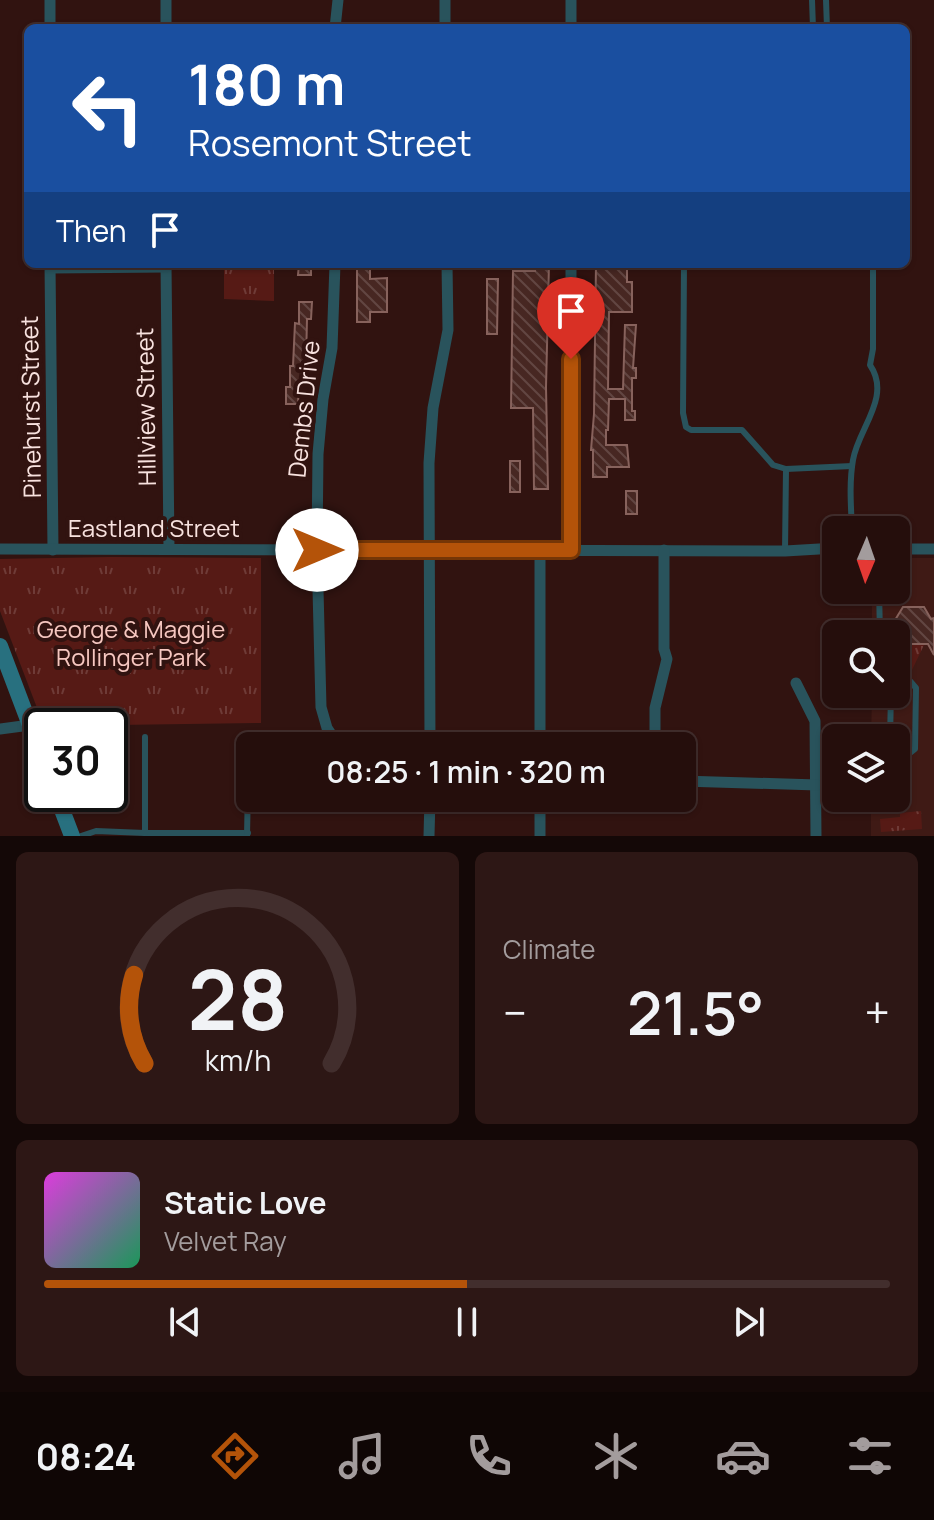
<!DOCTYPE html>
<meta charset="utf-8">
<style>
:root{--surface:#250e0c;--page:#2d1715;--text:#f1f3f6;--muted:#a39c9d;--line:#422e2d;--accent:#b45309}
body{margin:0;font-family:Manrope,sans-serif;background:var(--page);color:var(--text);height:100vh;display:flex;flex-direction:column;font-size:30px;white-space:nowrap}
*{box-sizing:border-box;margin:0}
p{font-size:26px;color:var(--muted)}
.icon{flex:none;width:44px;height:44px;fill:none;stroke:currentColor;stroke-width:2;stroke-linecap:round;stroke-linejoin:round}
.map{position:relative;height:836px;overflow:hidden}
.drawer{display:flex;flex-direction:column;gap:16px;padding:16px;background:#140807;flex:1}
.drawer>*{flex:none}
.hud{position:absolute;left:24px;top:24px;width:886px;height:244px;border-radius:12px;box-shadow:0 2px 6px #0004,0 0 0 2px var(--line);background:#1a4fa0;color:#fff;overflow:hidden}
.needle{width:52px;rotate:182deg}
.controls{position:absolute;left:822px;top:516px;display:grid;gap:16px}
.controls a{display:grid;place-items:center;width:88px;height:88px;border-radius:12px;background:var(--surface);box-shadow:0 2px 6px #0004,0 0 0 2px var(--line);font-size:40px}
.speed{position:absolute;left:24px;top:708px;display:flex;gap:16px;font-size:40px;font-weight:700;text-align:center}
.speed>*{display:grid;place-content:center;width:104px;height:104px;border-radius:50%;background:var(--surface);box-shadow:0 2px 6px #0004,0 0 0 2px var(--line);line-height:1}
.speed .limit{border:4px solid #111;border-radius:12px;background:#fff;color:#111}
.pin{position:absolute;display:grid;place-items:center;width:68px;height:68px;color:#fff;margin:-82px -34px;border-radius:50% 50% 50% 0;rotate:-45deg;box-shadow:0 0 8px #0007}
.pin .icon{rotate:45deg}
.me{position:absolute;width:88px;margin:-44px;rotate:90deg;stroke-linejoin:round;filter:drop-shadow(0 0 6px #0008)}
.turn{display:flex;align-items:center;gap:28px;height:168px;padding:0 32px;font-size:36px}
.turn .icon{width:104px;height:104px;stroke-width:2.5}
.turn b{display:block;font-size:56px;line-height:68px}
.then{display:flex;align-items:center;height:76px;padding:0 32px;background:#0003;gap:16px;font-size:30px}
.big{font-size:60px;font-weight:600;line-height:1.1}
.drawer .widget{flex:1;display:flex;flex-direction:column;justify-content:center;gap:12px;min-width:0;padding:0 28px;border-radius:12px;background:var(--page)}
.drawer .dial{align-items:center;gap:0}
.dial svg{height:208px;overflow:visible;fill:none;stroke:var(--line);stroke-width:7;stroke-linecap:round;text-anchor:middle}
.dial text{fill:var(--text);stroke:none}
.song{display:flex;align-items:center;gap:24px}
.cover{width:96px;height:96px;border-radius:12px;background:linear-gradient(135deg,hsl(300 70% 55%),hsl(150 70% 35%))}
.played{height:8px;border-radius:4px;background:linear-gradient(90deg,var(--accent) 50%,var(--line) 50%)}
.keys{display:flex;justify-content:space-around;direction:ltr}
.heat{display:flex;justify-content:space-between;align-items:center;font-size:44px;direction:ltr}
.drawer .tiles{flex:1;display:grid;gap:16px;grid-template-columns:1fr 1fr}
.widget:last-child{grid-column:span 2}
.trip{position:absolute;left:236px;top:732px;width:460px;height:80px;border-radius:12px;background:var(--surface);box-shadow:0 2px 6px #0004,0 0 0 2px var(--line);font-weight:600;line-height:80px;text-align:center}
.dock{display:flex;height:128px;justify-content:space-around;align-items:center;background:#0f0605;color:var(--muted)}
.dock .icon{width:56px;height:56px}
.dock .selected{color:var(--accent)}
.dock b{font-size:36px;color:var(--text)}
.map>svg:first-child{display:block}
.built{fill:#3f1a15}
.grass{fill:url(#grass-tufts)}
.building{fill:url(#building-back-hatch);stroke:#87625c;stroke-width:2}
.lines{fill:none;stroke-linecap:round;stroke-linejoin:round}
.service{stroke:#29535c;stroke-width:6}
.minor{stroke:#29535c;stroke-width:11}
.secondary{stroke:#28707f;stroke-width:16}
.route-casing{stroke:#753606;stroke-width:20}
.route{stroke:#b45309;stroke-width:14}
.labels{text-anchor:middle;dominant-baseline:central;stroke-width:8;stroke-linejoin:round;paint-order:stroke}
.street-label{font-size:24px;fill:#f8e2df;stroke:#311310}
.park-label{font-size:24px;fill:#f6c7c0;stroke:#311310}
</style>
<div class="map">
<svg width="934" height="836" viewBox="0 0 934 836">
<defs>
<pattern id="grass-tufts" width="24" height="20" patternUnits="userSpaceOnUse" patternTransform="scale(2)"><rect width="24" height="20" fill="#561a15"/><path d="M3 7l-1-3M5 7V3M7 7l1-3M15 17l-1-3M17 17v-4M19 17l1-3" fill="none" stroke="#6f3b37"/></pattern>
<pattern id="building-back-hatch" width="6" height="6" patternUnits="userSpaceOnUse" patternTransform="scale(2)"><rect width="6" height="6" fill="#472722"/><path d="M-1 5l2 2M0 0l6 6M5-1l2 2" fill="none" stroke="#624642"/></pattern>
</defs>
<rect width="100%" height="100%" fill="#311310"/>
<!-- built -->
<path class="built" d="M896 558H934V836H871V798H896V738H871L872 694H896V634H872V590H896Z"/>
<!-- grass -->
<g class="grass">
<path d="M224 264H274V301L224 299Z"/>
<path d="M111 557 261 558V723L44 726 0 611V559Z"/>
<path d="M882 626H892L902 644 924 645 910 674 896 673V634H882Z"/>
<path d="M921 811 922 829 881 832 880 819 900 817V813Z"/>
</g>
<!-- building -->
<g class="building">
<path d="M299 264H311V275H298Z"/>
<path d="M357 264H370V279L387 278V312H370V322H357Z"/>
<path d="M535 264H549L546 387 548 489H534L533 408H511L513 271H535Z"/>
<path d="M596 264H627V282H632V312H609L608 389H623L625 325H636L633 368H636V378H632V411H635V420H625V399H609L608 430H606V445H627L629 467H607V477H593V450H591L594 414Z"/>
<path d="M487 279H498L497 334H487Z"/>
<path d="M299 302H312L311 319H307L306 362H303V383H299L298 404H286V387H290V366H293L295 323 299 324Z"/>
<rect x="510" y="461" width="10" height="31"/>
<rect x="626" y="491" width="11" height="23"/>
<path d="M903 607H924L931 619 934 618V655L928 644H902L892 625Z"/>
</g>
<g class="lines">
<!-- service -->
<g class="service">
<path d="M812 0 813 28"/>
<path d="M826 0 827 28"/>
<path d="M684 264 683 413 686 427 691 430H742L773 465 786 469 852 466"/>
<path d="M852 530C851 507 849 483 853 460 858 429 892 397 870 365L873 349V264"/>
<path d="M785 551 786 469"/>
<path d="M879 590 880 634"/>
<path d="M896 680 910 681 916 688 915 749 910 753 896 754"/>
<path d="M890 738 891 694"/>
<path d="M145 833H248"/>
<path d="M81 836 96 831 145 833V737"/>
<path d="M247 836 249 737"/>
</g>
<!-- minor -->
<g class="minor">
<path d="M50 0V28"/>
<path d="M445 0V28"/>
<path d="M166 28V0"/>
<path d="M335 28 338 0"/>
<path d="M571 28V0"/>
<path d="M50 264 53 550"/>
<path d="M166 264 169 549"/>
<path d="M335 264 332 348 323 399 318 454 317 550 321 707 327 728 339 746"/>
<path d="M50 268 166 267"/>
<path d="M0 549 785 551 836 548"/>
<path d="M896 549H934"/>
<path d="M571 550V264"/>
<path d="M796 683 815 721 816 836"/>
<path d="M0 729 30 725"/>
<path d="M430 746 429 463 433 408 448 330 447 264"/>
<path d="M540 746V550"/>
<path d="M655 746V708L667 659 664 649V550"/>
<path d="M682 781 817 785"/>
<path d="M429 836 430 798"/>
<path d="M540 836V798"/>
</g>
<!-- secondary -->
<g class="secondary">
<path d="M0 646 42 757"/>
<path d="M56 794 72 836"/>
</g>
</g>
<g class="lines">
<defs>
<path id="route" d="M317 550H571V359"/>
</defs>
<!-- route casing -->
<use href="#route" class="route-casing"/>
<!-- route -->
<use href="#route" class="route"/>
</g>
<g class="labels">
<!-- street labels -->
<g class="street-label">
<text transform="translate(30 407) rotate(-91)">Pinehurst Street</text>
<text transform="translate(145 407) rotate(-91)">Hillview Street</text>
<text transform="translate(303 409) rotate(-84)">Dembs Drive</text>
<text x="154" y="527">Eastland Street</text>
</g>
<!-- park labels -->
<g class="park-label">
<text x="131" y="628">George &amp; Maggie<tspan x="131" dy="28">Rollinger Park</tspan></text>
</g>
</g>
</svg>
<div class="controls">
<a><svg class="needle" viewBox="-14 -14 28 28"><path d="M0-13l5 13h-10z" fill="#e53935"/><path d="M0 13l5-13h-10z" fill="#a39c9d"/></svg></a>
<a><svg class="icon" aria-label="search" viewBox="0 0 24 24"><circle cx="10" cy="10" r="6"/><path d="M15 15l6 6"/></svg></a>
<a><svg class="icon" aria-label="layers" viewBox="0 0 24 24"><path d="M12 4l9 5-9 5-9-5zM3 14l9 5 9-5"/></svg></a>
</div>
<div class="speed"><div class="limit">30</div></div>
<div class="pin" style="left:571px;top:359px;background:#d93025"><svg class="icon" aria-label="arrive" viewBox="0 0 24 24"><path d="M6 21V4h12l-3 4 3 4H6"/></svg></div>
<svg class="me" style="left:317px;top:550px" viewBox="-20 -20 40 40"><circle r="19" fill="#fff"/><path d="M0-13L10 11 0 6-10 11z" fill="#b45309"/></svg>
<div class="trip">08:25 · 1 min · 320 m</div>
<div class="hud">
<div class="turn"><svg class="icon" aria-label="left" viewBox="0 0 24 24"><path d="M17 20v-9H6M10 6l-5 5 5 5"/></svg><div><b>180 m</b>Rosemont Street</div></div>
<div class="then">Then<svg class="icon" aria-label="arrive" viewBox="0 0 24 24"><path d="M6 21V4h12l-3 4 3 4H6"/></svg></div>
</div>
</div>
<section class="drawer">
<div class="tiles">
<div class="widget dial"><svg viewBox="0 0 100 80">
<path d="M14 69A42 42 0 1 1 86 69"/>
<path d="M14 69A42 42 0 0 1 10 35" stroke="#b45309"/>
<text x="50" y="56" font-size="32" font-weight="700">28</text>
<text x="50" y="72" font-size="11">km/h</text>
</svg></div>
<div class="widget"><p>Climate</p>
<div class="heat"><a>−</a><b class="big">21.5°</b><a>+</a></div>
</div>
<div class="widget">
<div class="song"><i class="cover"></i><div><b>Static Love</b><p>Velvet Ray</p></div></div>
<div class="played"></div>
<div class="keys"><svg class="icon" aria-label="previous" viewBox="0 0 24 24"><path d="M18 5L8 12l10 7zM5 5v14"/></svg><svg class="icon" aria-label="pause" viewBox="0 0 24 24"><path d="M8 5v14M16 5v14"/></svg><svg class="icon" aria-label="next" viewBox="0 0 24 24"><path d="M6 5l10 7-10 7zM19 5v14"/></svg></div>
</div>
</div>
</section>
<nav class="dock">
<b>08:24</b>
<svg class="icon selected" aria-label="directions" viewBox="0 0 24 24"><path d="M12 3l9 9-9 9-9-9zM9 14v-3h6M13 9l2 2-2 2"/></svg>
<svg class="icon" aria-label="music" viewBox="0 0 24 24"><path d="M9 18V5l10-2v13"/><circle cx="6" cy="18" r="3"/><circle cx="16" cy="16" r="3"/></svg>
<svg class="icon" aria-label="phone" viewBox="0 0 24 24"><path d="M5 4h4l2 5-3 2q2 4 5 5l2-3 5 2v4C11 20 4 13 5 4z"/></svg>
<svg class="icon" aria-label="climate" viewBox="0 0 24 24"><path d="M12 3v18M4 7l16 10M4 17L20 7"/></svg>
<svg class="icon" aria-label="car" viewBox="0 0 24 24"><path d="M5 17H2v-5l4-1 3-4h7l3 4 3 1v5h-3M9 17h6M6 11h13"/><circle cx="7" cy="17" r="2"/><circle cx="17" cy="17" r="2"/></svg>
<svg class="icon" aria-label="filters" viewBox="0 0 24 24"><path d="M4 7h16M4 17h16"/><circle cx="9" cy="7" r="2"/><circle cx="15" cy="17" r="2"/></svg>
</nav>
